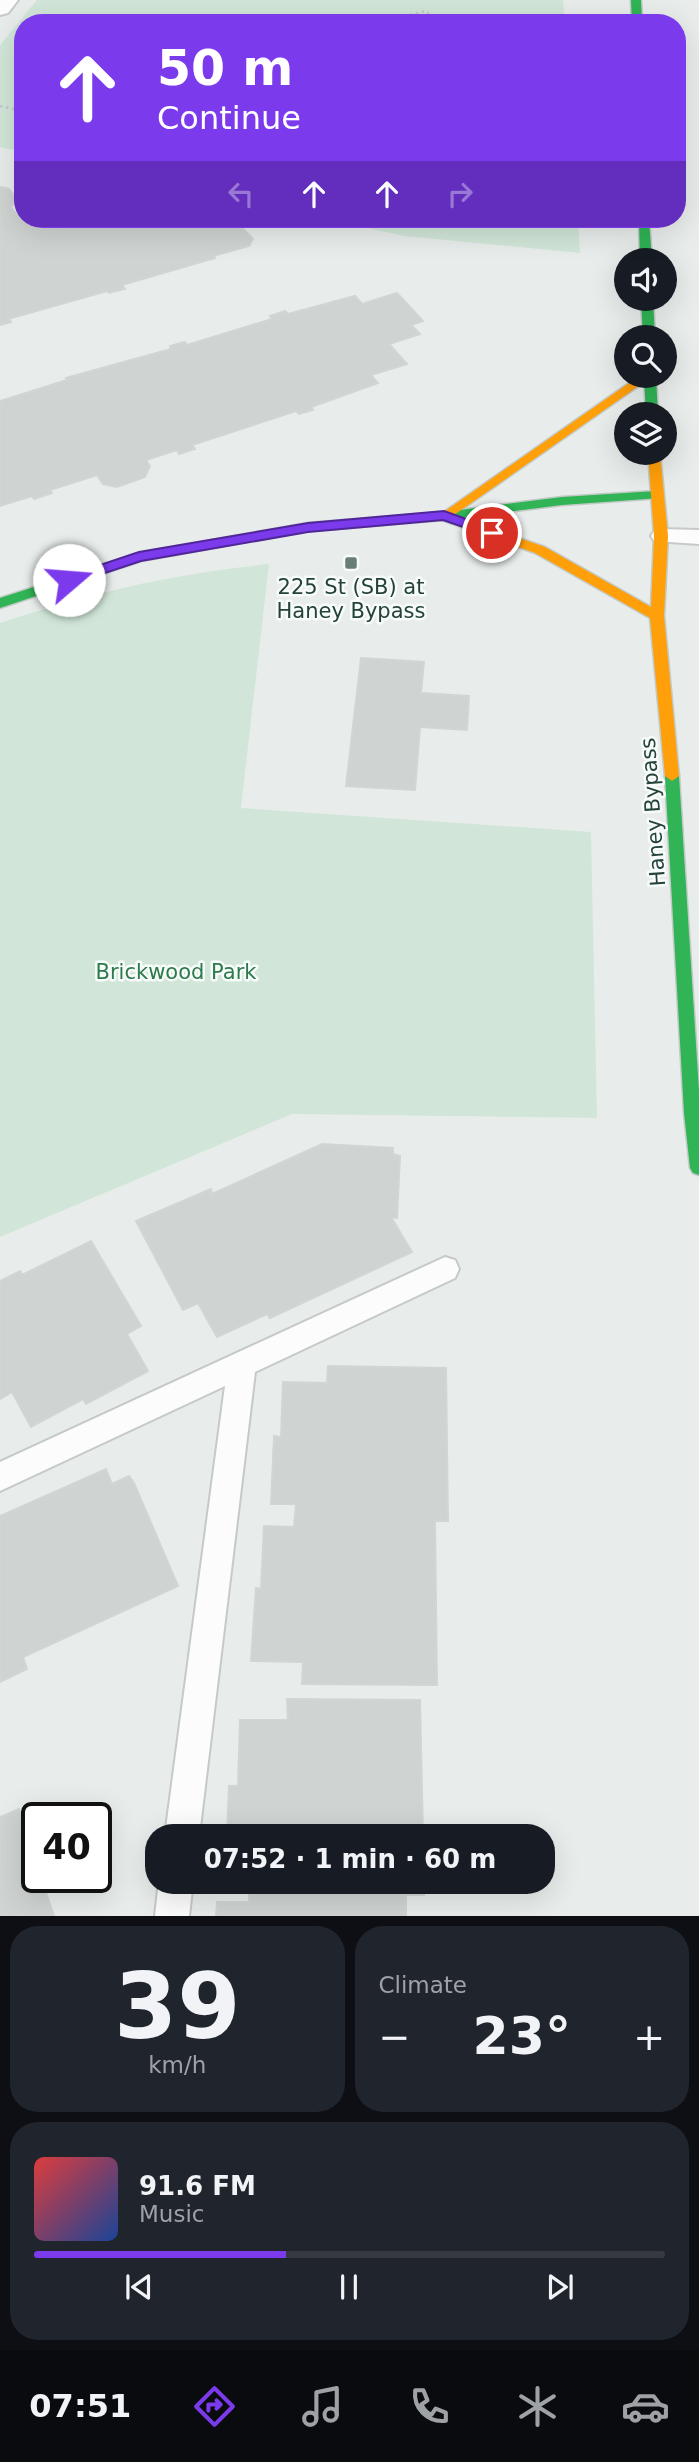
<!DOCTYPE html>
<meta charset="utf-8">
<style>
:root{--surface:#171b24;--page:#20242c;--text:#f1f3f6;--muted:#9ea1a6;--line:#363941;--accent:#7c3aed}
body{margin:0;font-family:"DejaVu Sans",sans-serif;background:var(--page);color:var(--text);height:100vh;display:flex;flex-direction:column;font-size:26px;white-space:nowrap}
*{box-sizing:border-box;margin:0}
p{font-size:23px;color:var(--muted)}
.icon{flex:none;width:38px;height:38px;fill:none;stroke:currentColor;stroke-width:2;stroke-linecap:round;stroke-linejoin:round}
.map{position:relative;height:1916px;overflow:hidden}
.panel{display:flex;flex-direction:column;gap:10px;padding:10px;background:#0d0f14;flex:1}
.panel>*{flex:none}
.top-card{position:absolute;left:14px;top:14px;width:672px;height:214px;border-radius:28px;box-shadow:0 7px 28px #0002;background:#7c3aed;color:#fff;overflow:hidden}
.buttons{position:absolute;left:614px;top:248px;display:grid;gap:14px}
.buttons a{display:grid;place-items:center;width:63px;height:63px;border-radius:50%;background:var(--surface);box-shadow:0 7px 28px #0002;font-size:35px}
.speed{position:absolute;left:21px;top:1802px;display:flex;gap:14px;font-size:35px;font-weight:700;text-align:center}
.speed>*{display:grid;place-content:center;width:91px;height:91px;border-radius:50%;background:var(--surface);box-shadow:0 7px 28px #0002;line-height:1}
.speed .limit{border:4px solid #111;border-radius:10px;background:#fff;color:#111}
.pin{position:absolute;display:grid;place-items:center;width:60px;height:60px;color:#fff;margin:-30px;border:4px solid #fff;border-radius:50%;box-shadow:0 2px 7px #0007}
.me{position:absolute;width:77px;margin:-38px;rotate:72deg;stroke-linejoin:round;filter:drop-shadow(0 0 5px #0008)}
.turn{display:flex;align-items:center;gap:24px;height:147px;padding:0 28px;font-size:32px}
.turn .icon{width:91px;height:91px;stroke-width:2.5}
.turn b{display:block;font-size:49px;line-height:60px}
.lanes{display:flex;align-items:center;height:66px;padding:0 28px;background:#0003;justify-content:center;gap:35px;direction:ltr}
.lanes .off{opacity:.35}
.big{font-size:52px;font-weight:800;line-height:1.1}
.panel .card{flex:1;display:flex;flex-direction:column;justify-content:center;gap:10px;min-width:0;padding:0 24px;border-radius:28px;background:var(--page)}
.panel .dial{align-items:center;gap:0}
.dial b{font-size:91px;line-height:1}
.song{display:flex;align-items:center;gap:21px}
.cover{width:84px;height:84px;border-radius:10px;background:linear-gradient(135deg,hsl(0 70% 55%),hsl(220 70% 35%))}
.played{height:7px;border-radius:4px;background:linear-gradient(90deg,var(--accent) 40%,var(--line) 40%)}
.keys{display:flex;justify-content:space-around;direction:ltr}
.heat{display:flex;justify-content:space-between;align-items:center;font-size:38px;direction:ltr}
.panel .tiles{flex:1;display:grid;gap:10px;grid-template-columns:1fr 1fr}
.card:last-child{grid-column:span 2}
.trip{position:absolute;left:145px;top:1824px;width:410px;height:70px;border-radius:28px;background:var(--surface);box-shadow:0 7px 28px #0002;font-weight:800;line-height:70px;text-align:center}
.dock{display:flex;height:112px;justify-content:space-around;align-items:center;background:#090b0e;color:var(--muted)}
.dock .icon{width:49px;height:49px}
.dock .current{color:var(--accent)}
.dock b{font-size:32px;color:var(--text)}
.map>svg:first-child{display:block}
.green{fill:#d1e6d8}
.building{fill:#cfd4d2;stroke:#d1d6d4;stroke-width:2}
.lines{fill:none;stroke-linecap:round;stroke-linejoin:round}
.lane-casing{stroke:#c5cac8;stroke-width:4}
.street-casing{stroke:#c5cac8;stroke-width:4}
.fast-casing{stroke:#c3cbc8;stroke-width:3}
.slow-casing{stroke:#c3cbc8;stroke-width:3}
.path{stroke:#c3ccca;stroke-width:2.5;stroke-dasharray:2.5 3.5;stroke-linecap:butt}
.lane{fill:#fcfcfc;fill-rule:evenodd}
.street{fill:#fcfcfc;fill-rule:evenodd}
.fast{fill:#30b455;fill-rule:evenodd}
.slow{fill:#ff9f0a;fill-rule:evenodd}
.route{fill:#7c3aed;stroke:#51269a;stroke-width:2}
.poi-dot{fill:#697e78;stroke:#f7fbf9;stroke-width:2.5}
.labels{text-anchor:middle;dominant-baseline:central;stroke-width:5;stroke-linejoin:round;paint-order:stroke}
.poi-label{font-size:21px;fill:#24423a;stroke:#f7fbf9}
.street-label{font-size:21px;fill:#24423a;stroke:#f7fbf9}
.park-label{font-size:21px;fill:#2d7a4b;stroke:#f7fbf9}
</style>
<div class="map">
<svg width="699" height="1916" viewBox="0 0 699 1916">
<rect width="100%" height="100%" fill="#e8edeb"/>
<!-- green -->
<g class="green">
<path d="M37 0H563L565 23H23V152L0 147V45Z"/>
<path d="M327 219H578L580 253 404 236Z"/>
<path d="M269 564 241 808 591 832 597 1118 292 1114 0 1237V623C92 592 173 574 269 564Z"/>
</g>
<!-- building -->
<g class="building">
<path d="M0 187 9 189 17 199 11 207 20 219 55 226 82 219H169L172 222 200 219 203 222 234 219 253 239 249 246 213 256 215 258 122 285 125 289 109 293 107 291 8 319 11 322 0 325Z"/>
<path d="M397 293 423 321 411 325 420 334 389 344 407 364 371 375 378 383 311 407 313 410 299 414 296 411 192 445 195 449 179 454 177 450 146 460 150 466 145 477 117 487 103 484 97 475 50 490 52 493 34 499 32 496 0 506V401L67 380 66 378 171 349 170 346 185 342 187 345 272 319 270 316 285 311 288 314 355 296 362 304Z"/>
<path d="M361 658 424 662 421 693 469 696 467 730 420 727 415 790 346 786Z"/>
<path d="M322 1144 393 1148V1154L400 1156 397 1218 391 1217 412 1252 270 1318 267 1314 217 1337 198 1303 183 1310 136 1221 211 1189 212 1194Z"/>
<path d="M91 1241 141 1326 127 1334 148 1371 86 1404 83 1399 31 1427 12 1392 0 1399V1281L20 1271 22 1275Z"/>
<path d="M328 1366 446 1368 448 1521H435L437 1685 302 1684 303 1662 251 1661 256 1588 261 1589 264 1526 294 1527 296 1504H271L274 1436 281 1437 283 1382 327 1383Z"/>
<path d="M106 1469 112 1484 129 1476 134 1483 178 1586 23 1657 27 1669 0 1682V1516Z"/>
<path d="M287 1699 420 1700 423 1836H227L229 1786H238L240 1720H288Z"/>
<path d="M19 1809 37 1863V1878H41L54 1916H0V1817Z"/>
<path d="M249 1881H424V1895H406V1916H216L217 1902H249Z"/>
</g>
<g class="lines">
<defs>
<g id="lane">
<path d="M661 529 699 530V544L654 541 651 536 654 531Z"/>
<path d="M445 1257 455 1260 459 1269 455 1278 255 1372 199 1836H165L225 1386 0 1491V1462Z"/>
<path d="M159 1881H193L189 1916H155Z"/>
</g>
<path id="street" d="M0 0H18L8 13 0 15Z"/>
<g id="fast">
<path d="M631 0H641L642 23H632Z"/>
<path d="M639 219H649L652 261H640Z"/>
<path d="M641 299H653L655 338H643Z"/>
<path d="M644 376H656L658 415H646Z"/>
<path d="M656 491 662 495 661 498 562 505 444 520 308 531 141 561 0 608V598L139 553 308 523 444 512 562 497Z"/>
<path d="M672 771 679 776 699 1091V1175L693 1173 690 1168 684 1113 665 776Z"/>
</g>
<path id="slow" d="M639 376H653L454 515 545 547 651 607 654 536 648 453H660L668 536 664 616 679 776 672 781 665 776 650 618 535 553 439 519 438 516Z"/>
</defs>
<!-- lane casing -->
<use href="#lane" class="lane-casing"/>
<!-- street casing -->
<use href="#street" class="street-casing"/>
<!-- fast casing -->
<use href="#fast" class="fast-casing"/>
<!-- slow casing -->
<use href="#slow" class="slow-casing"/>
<!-- path -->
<g class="path">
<path d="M375 23 426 11 439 23"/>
<path d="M0 106 23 111"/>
</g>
<!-- lane -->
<use href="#lane" class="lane"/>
<!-- street -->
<use href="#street" class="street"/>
<!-- fast -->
<use href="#fast" class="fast"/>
<!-- slow -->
<use href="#slow" class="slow"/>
</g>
<!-- route -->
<path class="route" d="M444 511 497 530 499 533 492 537 443 520 308 532 141 561 69 585 62 580 64 577 139 552 308 523Z"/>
<!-- markers -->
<rect class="poi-dot" x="344" y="556" width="14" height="14" rx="3.5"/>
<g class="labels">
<!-- poi labels -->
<g class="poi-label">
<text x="351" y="587">225 St (SB) at<tspan x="351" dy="24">Haney Bypass</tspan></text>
</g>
<!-- street labels -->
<g class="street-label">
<text transform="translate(653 812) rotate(-94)">Haney Bypass</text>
</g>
<!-- park labels -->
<g class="park-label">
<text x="176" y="972">Brickwood Park</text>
</g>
</g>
</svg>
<div class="buttons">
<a><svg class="icon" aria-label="sound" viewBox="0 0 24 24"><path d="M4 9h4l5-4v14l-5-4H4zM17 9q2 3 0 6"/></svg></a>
<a><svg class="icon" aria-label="search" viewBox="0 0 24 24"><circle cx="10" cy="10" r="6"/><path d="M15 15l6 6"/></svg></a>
<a><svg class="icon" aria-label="layers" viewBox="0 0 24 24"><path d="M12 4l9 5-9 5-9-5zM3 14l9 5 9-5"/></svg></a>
</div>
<div class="speed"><div class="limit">40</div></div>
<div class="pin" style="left:492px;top:533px;background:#d93025"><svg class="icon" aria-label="arrive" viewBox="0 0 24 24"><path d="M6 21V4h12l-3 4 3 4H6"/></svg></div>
<svg class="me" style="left:69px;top:580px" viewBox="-20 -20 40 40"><circle r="19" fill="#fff"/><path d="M0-13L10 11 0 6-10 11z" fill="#7c3aed"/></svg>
<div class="trip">07:52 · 1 min · 60 m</div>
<div class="top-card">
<div class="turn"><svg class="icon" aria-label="ahead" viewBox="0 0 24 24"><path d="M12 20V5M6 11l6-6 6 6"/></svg><div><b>50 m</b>Continue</div></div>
<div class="lanes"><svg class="icon off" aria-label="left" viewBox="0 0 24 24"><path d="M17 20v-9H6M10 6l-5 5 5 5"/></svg><svg class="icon" aria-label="ahead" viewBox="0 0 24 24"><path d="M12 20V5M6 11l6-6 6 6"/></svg><svg class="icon" aria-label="ahead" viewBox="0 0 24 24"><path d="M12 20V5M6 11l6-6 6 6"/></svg><svg class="icon off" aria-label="right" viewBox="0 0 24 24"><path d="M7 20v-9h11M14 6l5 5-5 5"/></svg></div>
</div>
</div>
<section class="panel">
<div class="tiles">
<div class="card dial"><b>39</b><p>km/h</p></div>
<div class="card"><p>Climate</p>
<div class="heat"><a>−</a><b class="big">23°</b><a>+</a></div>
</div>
<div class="card">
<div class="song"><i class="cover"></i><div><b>91.6 FM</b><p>Music</p></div></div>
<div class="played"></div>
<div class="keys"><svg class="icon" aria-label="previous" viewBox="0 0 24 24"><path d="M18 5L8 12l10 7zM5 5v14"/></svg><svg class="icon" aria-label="pause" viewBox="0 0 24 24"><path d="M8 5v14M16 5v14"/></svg><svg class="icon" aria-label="next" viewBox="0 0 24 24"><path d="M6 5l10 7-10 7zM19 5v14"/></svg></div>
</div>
</div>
</section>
<nav class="dock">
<b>07:51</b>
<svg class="icon current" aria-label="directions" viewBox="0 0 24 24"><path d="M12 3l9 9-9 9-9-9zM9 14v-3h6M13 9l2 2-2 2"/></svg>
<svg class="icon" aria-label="music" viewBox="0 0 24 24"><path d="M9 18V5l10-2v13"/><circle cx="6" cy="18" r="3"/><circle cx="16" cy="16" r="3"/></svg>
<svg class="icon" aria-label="phone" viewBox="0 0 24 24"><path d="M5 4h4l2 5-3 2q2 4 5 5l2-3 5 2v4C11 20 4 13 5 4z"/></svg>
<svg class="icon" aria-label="climate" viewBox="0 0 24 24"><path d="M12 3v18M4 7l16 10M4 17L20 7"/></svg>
<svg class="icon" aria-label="car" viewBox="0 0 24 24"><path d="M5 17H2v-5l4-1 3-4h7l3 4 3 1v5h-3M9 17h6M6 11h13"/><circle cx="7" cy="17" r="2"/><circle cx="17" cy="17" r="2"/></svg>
</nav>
